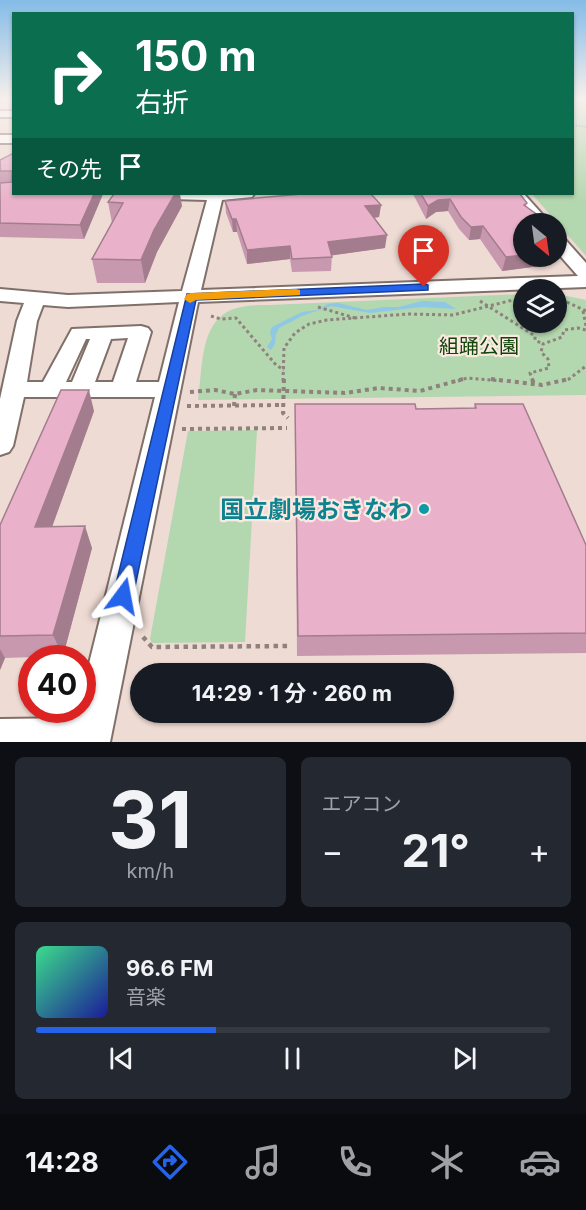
<!DOCTYPE html>
<html lang="ja">
<meta charset="utf-8">
<style>
:root{--surface:#171b24;--page:#242831;--text:#f1f3f6;--muted:#9ea1a6;--line:#363941;--accent:#2563eb}
body{margin:0;font-family:Inter,"Noto Sans JP",sans-serif;background:var(--page);color:var(--text);height:100vh;display:flex;flex-direction:column;font-size:22px;white-space:nowrap}
*{box-sizing:border-box;margin:0}
p{font-size:20px;color:var(--muted)}
.icon{flex:none;width:33px;height:33px;fill:none;stroke:currentColor;stroke-width:2;stroke-linecap:round;stroke-linejoin:round}
.map{position:relative;height:742px;overflow:hidden}
.details{display:flex;flex-direction:column;gap:15px;padding:15px;background:#0d0f14;flex:1}
.details>*{flex:none}
.hud{position:absolute;left:12px;top:12px;width:562px;height:183px;border-radius:0px;box-shadow:0 2px 4px #0004;background:#0b6e4f;color:#fff;overflow:hidden}
.needle{width:39px;rotate:151deg}
.tools{position:absolute;left:513px;top:213px;display:grid;gap:12px}
.tools a{display:grid;place-items:center;width:54px;height:54px;border-radius:50%;background:var(--surface);box-shadow:0 2px 4px #0004;font-size:30px}
.speed{position:absolute;left:18px;top:645px;display:flex;gap:12px;font-size:30px;font-weight:700;text-align:center}
.speed>*{display:grid;place-content:center;width:78px;height:78px;border-radius:50%;background:var(--surface);box-shadow:0 2px 4px #0004;line-height:1}
.speed .limit{border:9px solid #d22;background:#fff;color:#111}
.pin{position:absolute;display:grid;place-items:center;width:51px;height:51px;color:#fff;margin:-62px -26px;border-radius:50% 50% 50% 0;rotate:-45deg;box-shadow:0 0 6px #0007}
.pin .icon{rotate:45deg}
.me{position:absolute;width:66px;margin:-33px;rotate:13deg;stroke-linejoin:round;filter:drop-shadow(0 0 4px #0008)}
.turn{display:flex;align-items:center;gap:21px;height:126px;padding:0 24px;font-size:27px}
.turn .icon{width:78px;height:78px;stroke-width:2.5}
.turn b{display:block;font-size:42px;line-height:51px}
.then{display:flex;align-items:center;height:57px;padding:0 24px;background:#0003;gap:12px;font-size:22px}
.big{font-size:45px;font-weight:700;line-height:1.1}
.details .widget{flex:1;display:flex;flex-direction:column;justify-content:center;gap:9px;min-width:0;padding:0 21px;border-radius:9px;background:var(--page)}
.details .dial{align-items:center;gap:0}
.dial b{font-size:78px;line-height:1}
.song{display:flex;align-items:center;gap:18px}
.cover{width:72px;height:72px;border-radius:9px;background:linear-gradient(135deg,hsl(150 70% 55%),hsl(240 70% 35%))}
.played{height:6px;border-radius:3px;background:linear-gradient(90deg,var(--accent) 35%,var(--line) 35%)}
.keys{display:flex;justify-content:space-around;direction:ltr}
.heat{display:flex;justify-content:space-between;align-items:center;font-size:33px;direction:ltr}
.details .tiles{flex:1;display:grid;gap:15px;grid-template-columns:1fr 1fr}
.widget:last-child{grid-column:span 2}
.trip{position:absolute;left:130px;top:663px;width:324px;height:60px;border-radius:30px;background:var(--surface);box-shadow:0 2px 4px #0004;font-weight:700;line-height:60px;text-align:center}
.tabs{display:flex;height:96px;justify-content:space-around;align-items:center;background:#090b0e;color:var(--muted)}
.tabs .icon{width:42px;height:42px}
.tabs .selected{color:var(--accent)}
.tabs b{font-size:27px;color:var(--text)}
.map>svg:first-child{display:block}
.green{fill:#b3d7ae}
.water{fill:#8ec8e5}
.lines{fill:none;stroke-linecap:round;stroke-linejoin:round}
.minor-casing{stroke:#80706a;stroke-width:4}
.path-far3{stroke:#8f827d;stroke-width:1.5;stroke-dasharray:1.5 1.5;stroke-linecap:butt}
.path-far2{stroke:#8f827d;stroke-width:3;stroke-dasharray:3 3;stroke-linecap:butt}
.path-far1{stroke:#8f827d;stroke-width:4;stroke-dasharray:4 4;stroke-linecap:butt}
.path{stroke:#8f827d;stroke-width:4.5;stroke-dasharray:4.5 4.5;stroke-linecap:butt}
.minor{fill:#fff;fill-rule:evenodd}
.wall{fill:#c898ae}
.shaded-wall{fill:#a37c8d}
.building{fill:#e9b1ca;stroke:#a37c8d;stroke-width:1.5}
.route{fill:#2563eb;stroke:#184099;stroke-width:1.5}
.slow{fill:#f59e0b}
.culture-dot{fill:#0f9aa8;stroke:#fbe8e1;stroke-width:2}
.labels{text-anchor:middle;dominant-baseline:central;stroke-width:4.5;stroke-linejoin:round;paint-order:stroke}
.park-label{font-size:20px;fill:#0f4409;stroke:#fbe8e1}
.near-culture-label{font-size:24px;font-weight:bold;fill:#0d838f;stroke:#fbe8e1;text-anchor:end}
</style>
<div class="map">
<svg width="586" height="742" viewBox="0 0 586 742">
<rect width="100%" height="100%" fill="#eedbd4"/>
<!-- green -->
<g class="green">
<path d="M573 100 586 102V256L532 194H573Z"/>
<path d="M523 294 524 322H556L557 294 586 300V395L198 400C203 368 199 318 237 308 247 305 258 305 269 305Z"/>
<path d="M257 430 245 642 152 643 150 639 188 431Z"/>
</g>
<!-- water -->
<path class="water" d="M422 301 445 302 456 309 422 307 370 313 331 306 302 316 279 328 276 334 275 344 271 350 267 347 272 339 270 332 272 327 302 312 318 310 328 304 338 303 367 310 384 307H399Z"/>
<g class="lines">
<defs>
<g id="minor">
<rect x="0" y="111" width="14" height="6"/>
<rect x="0" y="135" width="14" height="8"/>
<path d="M128 194H254L252 197 222 200 201 290 578 276 556 251V235L562 236 586 263V287L198 302 110 742H0V719L76 718 78 710H82V692L155 397H24L13 446 9 452 0 455V399L17 321 24 303 0 301V289L68 295 182 291 207 200 135 198ZM179 302 159 382H136L151 332 148 328 141 326 72 329 43 382H27L37 321 43 305 68 307ZM128 338 113 382H95L111 339ZM86 339H90L72 382H66Z"/>
<path d="M510 194H524L551 224H534Z"/>
</g>
</defs>
<!-- minor casing -->
<use href="#minor" class="minor-casing"/>
<!-- path-far3 -->
<g class="path-far3">
<path d="M573 101 586 104"/>
<path d="M573 125 586 127"/>
</g>
<!-- path-far2 -->
<g class="path-far2">
<path d="M556 297 586 311"/>
<path d="M480 301 535 336V340L543 344"/>
<path d="M318 307 355 318"/>
<path d="M583 311 586 326"/>
<path d="M211 316 221 319 236 318 276 365 284 370"/>
<path d="M283 381 284 348 295 333 309 324 327 320 408 314 453 315 513 300"/>
<path d="M458 381 467 378 504 381"/>
<path d="M533 381 530 373 549 368 548 359 541 352 543 344 562 337 564 330 578 328 586 330"/>
<path d="M562 381 569 379 586 366"/>
</g>
<!-- path-far1 -->
<g class="path-far1">
<path d="M284 379 283 413 288 418"/>
<path d="M491 379 542 385 569 379"/>
<path d="M532 379 534 384"/>
<path d="M190 392 215 390 235 394 257 390 345 393 379 388 420 391 463 379"/>
<path d="M187 406 283 405"/>
<path d="M234 406 235 394"/>
<path d="M182 429 287 428"/>
</g>
<!-- path -->
<path class="path" d="M143 637 152 647 290 646"/>
<!-- minor -->
<use href="#minor" class="minor"/>
</g>
<!-- wall -->
<g class="wall">
<path d="M12 154 103 194 84 239 0 237V160Z"/>
<path d="M114 194 182 206 157 252 145 283H97L92 259 112 223 108 202Z"/>
<path d="M413 194H520L527 203 526 206 547 265 502 271 480 239 469 240 459 229 448 211 436 212 426 219Z"/>
<path d="M225 201 381 205 379 217 374 218 385 248 332 255 331 271 292 272 290 259 247 264 237 232H233L226 213Z"/>
<path d="M295 404 416 409 474 408 475 404 586 545V653L297 656Z"/>
<path d="M94 411 52 527 92 548 63 656 5 658 0 670V525Z"/>
</g>
<!-- shaded-wall -->
<g class="shaded-wall">
<path d="M0 99H11L12 100 0 101Z"/>
<path d="M94 194H103L84 239 80 225Z"/>
<path d="M175 194H180L182 206 157 252 145 283 141 260 154 230Z"/>
<path d="M450 199 448 211 436 212 426 219 428 206 438 200Z"/>
<path d="M381 205 379 217 364 219 365 206Z"/>
<path d="M232 219H236L237 232H233Z"/>
<path d="M483 226 480 239 469 240 471 227Z"/>
<path d="M387 235 385 248 328 256V242Z"/>
<path d="M290 246V259L247 264V250Z"/>
<path d="M524 255V256H555L547 265 502 271 506 257Z"/>
<path d="M89 390 94 411 44 549 35 527Z"/>
<path d="M85 526 92 548 63 656 53 635Z"/>
<path d="M0 649 5 658 0 670Z"/>
</g>
<!-- building -->
<g class="building">
<path d="M14 151V194H94L80 225 0 223V183L12 182V171H0V160L12 154Z"/>
<path d="M114 194H175L154 230 141 260 92 259 123 203 108 202Z"/>
<path d="M302 194H371L381 205 365 206 387 235 328 242 332 257 292 259 290 246 247 250 236 219H232L225 201Z"/>
<path d="M421 194H520L527 203 524 205 539 216 545 224H524V255L506 257 483 226 471 227 461 217 450 199 438 200 428 206Z"/>
<path d="M61 390H89L35 527 85 526 53 635 0 636V525Z"/>
<path d="M295 404H415L416 409 476 408 475 404H523L586 545V633L298 636Z"/>
</g>
<!-- sky -->
<linearGradient id="sky" x2="0" y2="1"><stop stop-color="#84bce7"/><stop offset="0.49" stop-color="#f7efec"/><stop offset="1" stop-color="#f7efec" stop-opacity="0"/></linearGradient>
<rect width="586" height="203" fill="url(#sky)"/>
<!-- route -->
<path class="route" d="M424 284 428 285V290L196 300 133 596 130 602 123 605 116 602 113 596 187 294Z"/>
<!-- slow -->
<path class="slow" d="M296 289 300 290V295L196 300 190 303 184 299 187 294 191 293Z"/>
<!-- markers -->
<circle class="culture-dot" cx="424" cy="509" r="6"/>
<g class="labels">
<!-- park labels -->
<g class="park-label">
<text x="479" y="346">組踊公園</text>
</g>
<!-- near-culture labels -->
<g class="near-culture-label">
<text x="412" y="509">国立劇場おきなわ</text>
</g>
</g>
</svg>
<div class="tools">
<a><svg class="needle" viewBox="-14 -14 28 28"><path d="M0-13l5 13h-10z" fill="#e53935"/><path d="M0 13l5-13h-10z" fill="#9ea1a6"/></svg></a>
<a><svg class="icon" aria-label="layers" viewBox="0 0 24 24"><path d="M12 4l9 5-9 5-9-5zM3 14l9 5 9-5"/></svg></a>
</div>
<div class="speed"><div class="limit">40</div></div>
<div class="pin" style="left:424px;top:287px;background:#d93025"><svg class="icon" aria-label="arrive" viewBox="0 0 24 24"><path d="M6 21V4h12l-3 4 3 4H6"/></svg></div>
<svg class="me" style="left:123px;top:596px" viewBox="-20 -20 40 40"><path d="M0-17L14 15 0 8-14 15z" fill="#2563eb" stroke="#fff" stroke-width="4"/></svg>
<div class="trip">14:29 · 1 分 · 260 m</div>
<div class="hud">
<div class="turn"><svg class="icon" aria-label="right" viewBox="0 0 24 24"><path d="M7 20v-9h11M14 6l5 5-5 5"/></svg><div><b>150 m</b>右折</div></div>
<div class="then">その先<svg class="icon" aria-label="arrive" viewBox="0 0 24 24"><path d="M6 21V4h12l-3 4 3 4H6"/></svg></div>
</div>
</div>
<section class="details">
<div class="tiles">
<div class="widget dial"><b>31</b><p>km/h</p></div>
<div class="widget"><p>エアコン</p>
<div class="heat"><a>−</a><b class="big">21°</b><a>+</a></div>
</div>
<div class="widget">
<div class="song"><i class="cover"></i><div><b>96.6 FM</b><p>音楽</p></div></div>
<div class="played"></div>
<div class="keys"><svg class="icon" aria-label="previous" viewBox="0 0 24 24"><path d="M18 5L8 12l10 7zM5 5v14"/></svg><svg class="icon" aria-label="pause" viewBox="0 0 24 24"><path d="M8 5v14M16 5v14"/></svg><svg class="icon" aria-label="next" viewBox="0 0 24 24"><path d="M6 5l10 7-10 7zM19 5v14"/></svg></div>
</div>
</div>
</section>
<nav class="tabs">
<b>14:28</b>
<svg class="icon selected" aria-label="directions" viewBox="0 0 24 24"><path d="M12 3l9 9-9 9-9-9zM9 14v-3h6M13 9l2 2-2 2"/></svg>
<svg class="icon" aria-label="music" viewBox="0 0 24 24"><path d="M9 18V5l10-2v13"/><circle cx="6" cy="18" r="3"/><circle cx="16" cy="16" r="3"/></svg>
<svg class="icon" aria-label="phone" viewBox="0 0 24 24"><path d="M5 4h4l2 5-3 2q2 4 5 5l2-3 5 2v4C11 20 4 13 5 4z"/></svg>
<svg class="icon" aria-label="climate" viewBox="0 0 24 24"><path d="M12 3v18M4 7l16 10M4 17L20 7"/></svg>
<svg class="icon" aria-label="car" viewBox="0 0 24 24"><path d="M5 17H2v-5l4-1 3-4h7l3 4 3 1v5h-3M9 17h6M6 11h13"/><circle cx="7" cy="17" r="2"/><circle cx="17" cy="17" r="2"/></svg>
</nav>
